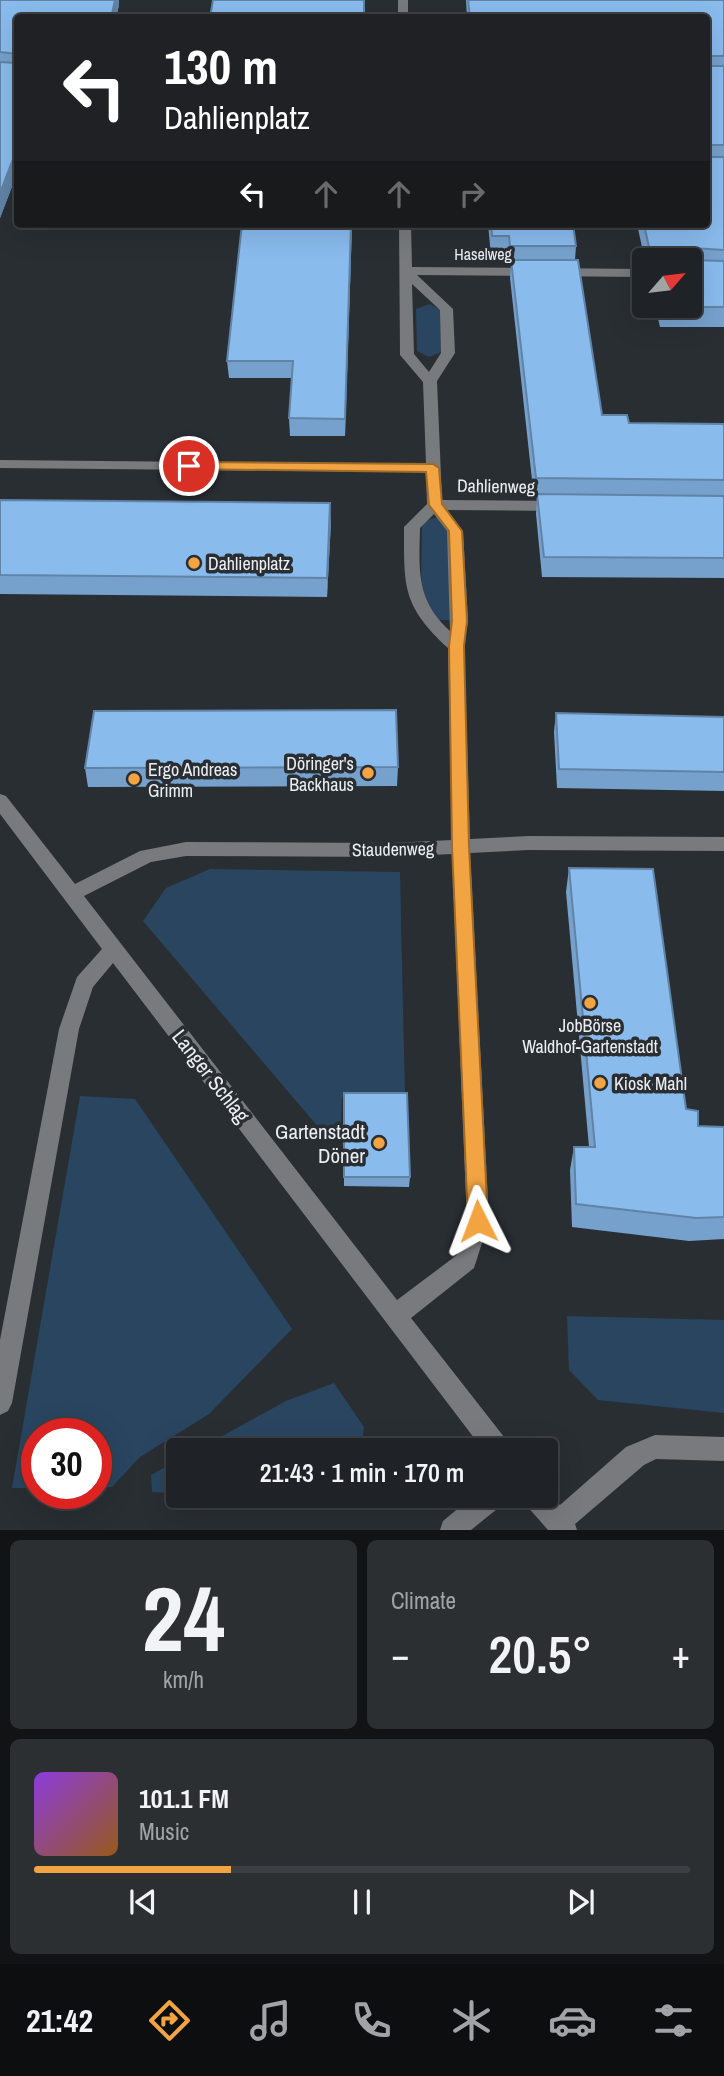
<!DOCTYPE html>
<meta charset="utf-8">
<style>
:root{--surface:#1f2226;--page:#2c2f32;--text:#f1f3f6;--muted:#a1a4a7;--line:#3c3f43;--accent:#f3a442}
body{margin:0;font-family:"Archivo Narrow",sans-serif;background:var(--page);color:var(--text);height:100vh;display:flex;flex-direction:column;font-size:26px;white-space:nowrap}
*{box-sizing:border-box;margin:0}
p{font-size:23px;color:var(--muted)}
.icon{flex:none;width:38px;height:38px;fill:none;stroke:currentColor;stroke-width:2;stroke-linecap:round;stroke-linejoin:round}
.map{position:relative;height:1530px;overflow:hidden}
.details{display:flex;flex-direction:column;gap:10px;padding:10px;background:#111315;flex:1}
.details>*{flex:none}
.hud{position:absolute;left:14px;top:14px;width:696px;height:214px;border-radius:7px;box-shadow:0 7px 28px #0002,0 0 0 2px var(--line);background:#202124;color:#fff;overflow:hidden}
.needle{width:46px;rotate:62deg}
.controls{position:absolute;left:632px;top:248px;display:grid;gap:14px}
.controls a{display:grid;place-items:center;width:70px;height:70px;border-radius:7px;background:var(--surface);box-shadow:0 7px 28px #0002,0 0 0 2px var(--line);font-size:35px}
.speed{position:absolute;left:21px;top:1418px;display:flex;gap:14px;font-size:35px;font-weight:700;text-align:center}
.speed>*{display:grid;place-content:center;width:91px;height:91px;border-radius:50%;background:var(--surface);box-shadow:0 7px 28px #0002,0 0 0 2px var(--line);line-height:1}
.speed .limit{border:10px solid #d22;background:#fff;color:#111}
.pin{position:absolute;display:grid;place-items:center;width:60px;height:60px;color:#fff;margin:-30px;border:4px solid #fff;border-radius:50%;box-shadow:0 2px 7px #0007}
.me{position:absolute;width:77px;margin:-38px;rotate:357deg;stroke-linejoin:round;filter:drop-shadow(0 0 5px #0008)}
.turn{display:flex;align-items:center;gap:24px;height:147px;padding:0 35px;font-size:32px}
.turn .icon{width:91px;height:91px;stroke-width:2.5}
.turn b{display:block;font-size:49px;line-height:60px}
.lanes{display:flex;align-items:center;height:66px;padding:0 35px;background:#0003;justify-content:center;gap:35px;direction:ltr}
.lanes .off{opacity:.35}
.big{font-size:52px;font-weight:600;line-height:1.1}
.details .card{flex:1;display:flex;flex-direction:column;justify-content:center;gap:10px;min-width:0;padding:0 24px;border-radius:10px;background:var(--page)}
.details .dial{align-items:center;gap:0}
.dial b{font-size:91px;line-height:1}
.song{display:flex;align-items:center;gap:21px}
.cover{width:84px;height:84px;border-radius:10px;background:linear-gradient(135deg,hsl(270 70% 55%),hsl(30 70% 35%))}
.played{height:7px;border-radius:4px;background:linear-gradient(90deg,var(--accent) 30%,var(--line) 30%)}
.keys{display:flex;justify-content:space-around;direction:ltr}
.heat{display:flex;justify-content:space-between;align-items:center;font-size:38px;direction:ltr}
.details .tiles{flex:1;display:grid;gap:10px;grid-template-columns:1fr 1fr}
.card:last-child{grid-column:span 2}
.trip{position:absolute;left:166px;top:1438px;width:392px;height:70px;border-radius:7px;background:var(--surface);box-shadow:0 7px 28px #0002,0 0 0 2px var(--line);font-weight:600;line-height:70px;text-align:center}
.menu{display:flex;height:112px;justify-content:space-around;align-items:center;background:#0c0e0f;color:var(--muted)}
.menu .icon{width:49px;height:49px}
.menu .active{color:var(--accent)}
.menu b{font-size:32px;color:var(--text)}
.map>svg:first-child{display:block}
.green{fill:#294560}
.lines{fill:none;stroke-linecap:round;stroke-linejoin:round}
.minor{fill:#787a7d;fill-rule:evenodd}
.wall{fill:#76a1cc}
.shaded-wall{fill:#6083a6}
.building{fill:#89bbed;stroke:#6083a6;stroke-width:2}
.route{fill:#f3a442;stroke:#9e6b2b;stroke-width:2}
.poi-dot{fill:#f3a442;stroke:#292e33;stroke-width:2.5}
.labels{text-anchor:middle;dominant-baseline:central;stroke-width:7;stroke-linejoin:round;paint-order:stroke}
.far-street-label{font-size:16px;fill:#eceff2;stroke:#292e33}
.street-label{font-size:18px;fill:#eceff2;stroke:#292e33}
.poi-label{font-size:18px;fill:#eceff2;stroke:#292e33;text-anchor:start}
.near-street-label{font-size:21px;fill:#eceff2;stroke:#292e33}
.near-poi-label{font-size:21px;fill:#eceff2;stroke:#292e33;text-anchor:end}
</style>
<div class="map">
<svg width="724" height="1530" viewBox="0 0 724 1530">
<rect width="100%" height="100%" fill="#292e33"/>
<!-- green -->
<g class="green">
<path d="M430 304 441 310 442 352 429 357 417 351 416 309Z"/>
<path d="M437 517 449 523 452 620H437L421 592 422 522Z"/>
<path d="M210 869 400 872 405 1097 342 1098 341 1124 319 1128 143 921 166 888Z"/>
<path d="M80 1096 135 1099 292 1329 209 1414 140 1457 112 1487H96V1433H37V1488H12Z"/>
<path d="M567 1316 724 1320V1413L598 1400 569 1370Z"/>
<path d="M334 1383 364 1427 361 1451H195L286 1401Z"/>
<path d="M178 1460V1493L152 1492 151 1475Z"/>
</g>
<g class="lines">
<!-- minor -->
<g class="minor">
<rect x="398" y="0" width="10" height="18"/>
<path d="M399 224H411L412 267 644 269V277L417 275 453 309 455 353 437 381 442 500 558 501 565 506 558 511 446 510 463 531 468 621 464 646 470 839 529 836 724 837V851L529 850 470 853 489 1221 474 1268 411 1318 508 1442 511 1451H484L113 963 93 987 79 1029 12 1403 8 1411 0 1415V1340L59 1029 77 977 102 949 0 814V794L6 796 75 884 140 851 186 842 390 843 452 840 448 648C402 605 404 587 404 527L427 504 426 472 0 468V460L426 464 423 382 400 355ZM412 284 440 310 441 353 429 372 414 354ZM434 514 447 531 450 631C416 600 419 572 420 528ZM452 854 467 1221 457 1255 397 1300 84 896 151 862 186 856 390 857Z"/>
<path d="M655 1435 724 1437V1461L656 1459 644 1465 575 1524 577 1530H548L526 1505 523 1496H546V1490L560 1505 626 1447Z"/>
<path d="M473 1496H505L502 1505 471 1530H440L443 1521Z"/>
</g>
</g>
<!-- wall -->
<g class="wall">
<path d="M0 0H119V5L116 18H18V171L0 218Z"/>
<path d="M466 0H724V327H660L655 306H690V261H645L637 224H707V18H467Z"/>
<path d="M352 224 345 436H290L289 418 292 378H229L227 361Z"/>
<path d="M488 224H573L576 246 575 260 602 415 629 423 724 424V578L542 577 536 514 537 498H534L510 278 511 265H509L508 256H491Z"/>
<path d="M0 500 331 522 327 597 0 594Z"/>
<path d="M556 713 724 717V791L557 788 554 732Z"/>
<path d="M398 767 397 786 88 787 85 768Z"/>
<path d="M569 868 686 1109 698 1126 724 1127V1239L689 1241 572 1227 570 1170 574 1147H589L566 892Z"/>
<path d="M344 1093 410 1177 409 1187 344 1186Z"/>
</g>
<!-- shaded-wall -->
<g class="shaded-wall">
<path d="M115 0H119V5L116 18H111Z"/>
<path d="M18 146V171L0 218V193Z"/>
<path d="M351 224H352L345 436V419Z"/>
<path d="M330 503 331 522 327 597V578Z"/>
</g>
<!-- building -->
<g class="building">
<path d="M0 0H115L111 18H18V54L0 52Z"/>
<path d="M213 0H364V18H210Z"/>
<path d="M468 0H724V56H708V66H724V145H708V157H724V250L693 248 691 260 724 261V307H662L690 306V261H652L644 224H707V18H470Z"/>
<path d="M18 57V146L0 193V62L16 63Z"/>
<path d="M242 224H351L345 419 289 418 293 361H227Z"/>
<path d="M491 224H573L576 246H510L509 236H492Z"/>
<path d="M511 260H578L602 415H627L629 423 724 424V480L536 478Z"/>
<path d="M537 494 724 496V558L544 557Z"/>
<path d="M0 500 330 503 327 578 0 575Z"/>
<path d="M396 710 398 767 85 768 94 711Z"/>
<path d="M556 713 724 717V772L559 769Z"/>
<path d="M569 868 653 869 686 1109 698 1111V1126L724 1127V1217L696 1218 576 1204 574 1147H595Z"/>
<path d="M344 1093H407L410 1177H344Z"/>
</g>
<!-- route -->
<path class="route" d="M189 462 433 464 439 468 442 504 462 531 467 621 464 646 469 846 488 1221 485 1228 478 1230 471 1228 468 1221 452 846 449 646 452 621 449 531 429 505 426 472 185 469 183 466Z"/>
<!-- markers -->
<g class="poi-dot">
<circle cx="194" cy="563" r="7"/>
<circle cx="368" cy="773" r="7"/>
<circle cx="134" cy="779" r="7"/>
<circle cx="590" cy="1003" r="7"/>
<circle cx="600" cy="1083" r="7"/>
<circle cx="379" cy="1143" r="7"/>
</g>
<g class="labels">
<!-- far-street labels -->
<g class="far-street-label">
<text x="483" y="254">Haselweg</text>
</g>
<!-- street labels -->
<g class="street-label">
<text transform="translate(496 486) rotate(1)">Dahlienweg</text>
<text transform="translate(393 849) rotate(-1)">Staudenweg</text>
</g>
<!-- poi labels -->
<g class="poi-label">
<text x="208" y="563">Dahlienplatz</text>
<text x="354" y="763" text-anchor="end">Döringer's<tspan x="354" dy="21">Backhaus</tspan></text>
<text x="148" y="769">Ergo Andreas<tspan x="148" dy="21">Grimm</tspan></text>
<text x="590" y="1025" text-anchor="middle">JobBörse<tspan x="590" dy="21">Waldhof-Gartenstadt</tspan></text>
<text x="614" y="1083">Kiosk Mahl</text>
</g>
<!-- near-street labels -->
<g class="near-street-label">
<text transform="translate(211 1076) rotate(52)">Langer Schlag</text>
</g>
<!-- near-poi labels -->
<g class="near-poi-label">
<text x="365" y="1131">Gartenstadt<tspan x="365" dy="24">Döner</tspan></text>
</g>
</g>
</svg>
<div class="controls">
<a><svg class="needle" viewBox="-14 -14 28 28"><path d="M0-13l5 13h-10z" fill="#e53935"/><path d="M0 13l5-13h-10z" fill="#a1a4a7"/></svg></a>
</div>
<div class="speed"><div class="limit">30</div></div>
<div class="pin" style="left:189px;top:466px;background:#d93025"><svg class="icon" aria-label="arrive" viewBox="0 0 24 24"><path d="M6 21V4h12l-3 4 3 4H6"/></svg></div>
<svg class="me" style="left:478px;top:1221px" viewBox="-20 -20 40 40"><path d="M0-17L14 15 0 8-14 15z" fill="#f3a442" stroke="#fff" stroke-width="4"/></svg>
<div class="trip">21:43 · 1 min · 170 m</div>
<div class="hud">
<div class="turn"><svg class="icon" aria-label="left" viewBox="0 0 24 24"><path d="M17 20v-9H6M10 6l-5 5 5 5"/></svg><div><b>130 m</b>Dahlienplatz</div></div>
<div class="lanes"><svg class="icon" aria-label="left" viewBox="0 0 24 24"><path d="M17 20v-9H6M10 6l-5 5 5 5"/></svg><svg class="icon off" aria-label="ahead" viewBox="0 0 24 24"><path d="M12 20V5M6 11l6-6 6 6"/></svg><svg class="icon off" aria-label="ahead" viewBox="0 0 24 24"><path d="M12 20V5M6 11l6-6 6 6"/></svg><svg class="icon off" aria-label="right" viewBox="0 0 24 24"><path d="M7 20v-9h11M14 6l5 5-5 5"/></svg></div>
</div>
</div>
<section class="details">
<div class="tiles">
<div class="card dial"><b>24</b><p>km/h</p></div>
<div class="card"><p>Climate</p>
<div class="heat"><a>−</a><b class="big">20.5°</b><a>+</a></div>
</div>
<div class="card">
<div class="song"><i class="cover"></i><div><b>101.1 FM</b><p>Music</p></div></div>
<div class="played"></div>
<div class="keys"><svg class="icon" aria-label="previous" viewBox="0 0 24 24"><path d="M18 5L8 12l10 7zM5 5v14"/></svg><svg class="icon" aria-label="pause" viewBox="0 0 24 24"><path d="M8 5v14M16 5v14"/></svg><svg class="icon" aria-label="next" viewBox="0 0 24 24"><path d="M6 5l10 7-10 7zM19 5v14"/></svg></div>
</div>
</div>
</section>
<nav class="menu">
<b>21:42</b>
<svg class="icon active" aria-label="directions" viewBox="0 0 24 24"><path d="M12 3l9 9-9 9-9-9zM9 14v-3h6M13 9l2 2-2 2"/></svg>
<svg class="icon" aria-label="music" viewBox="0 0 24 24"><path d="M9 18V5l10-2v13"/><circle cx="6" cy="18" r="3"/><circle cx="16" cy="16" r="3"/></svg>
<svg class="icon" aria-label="phone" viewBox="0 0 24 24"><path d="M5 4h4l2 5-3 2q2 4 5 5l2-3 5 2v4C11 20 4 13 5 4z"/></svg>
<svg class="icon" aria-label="climate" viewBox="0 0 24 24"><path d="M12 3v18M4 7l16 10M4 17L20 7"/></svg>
<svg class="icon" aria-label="car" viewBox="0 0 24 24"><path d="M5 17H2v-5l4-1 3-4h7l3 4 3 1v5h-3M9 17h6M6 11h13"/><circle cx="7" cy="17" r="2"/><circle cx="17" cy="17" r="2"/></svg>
<svg class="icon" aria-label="filters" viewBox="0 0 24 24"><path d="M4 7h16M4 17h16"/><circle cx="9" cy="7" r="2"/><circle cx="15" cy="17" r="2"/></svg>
</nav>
